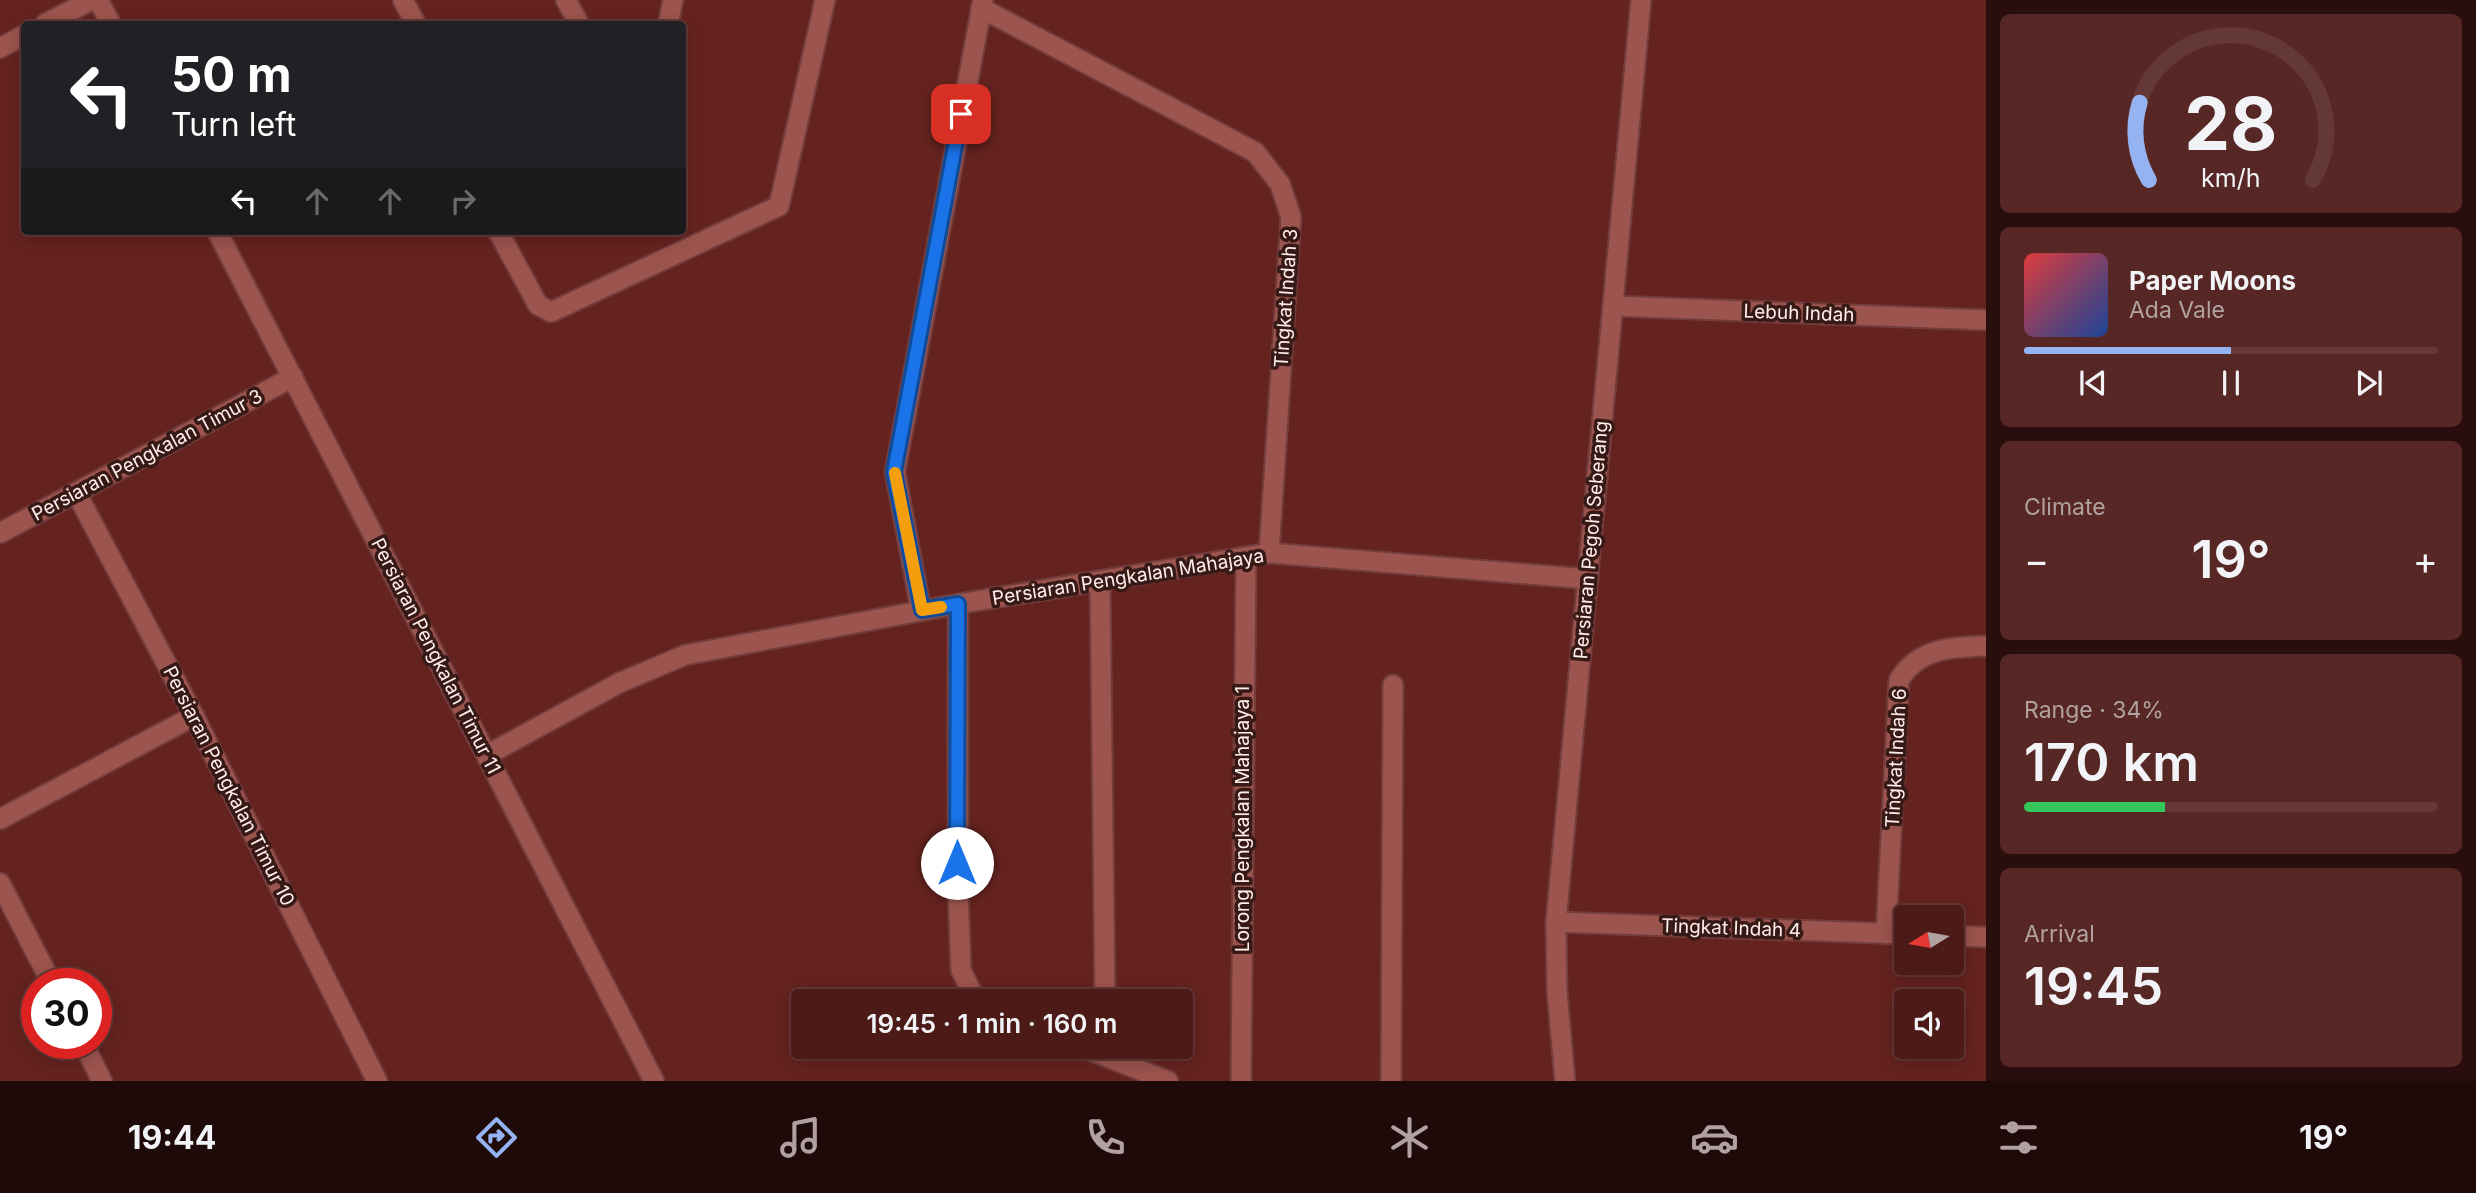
<!DOCTYPE html>
<meta charset="utf-8">
<style>
:root{--surface:#4c1a17;--page:#562724;--text:#f1f3f6;--muted:#b2a1a1;--line:#633836;--accent:#95b2f1}
body{margin:0;font-family:Inter,sans-serif;background:var(--page);color:var(--text);height:100vh;display:flex;flex-direction:column;font-size:26px;white-space:nowrap}
*{box-sizing:border-box;margin:0}
p{font-size:23px;color:var(--muted)}
.icon{flex:none;width:38px;height:38px;fill:none;stroke:currentColor;stroke-width:2;stroke-linecap:round;stroke-linejoin:round}
.map{position:relative;flex:1;overflow:hidden}
.details{display:flex;flex-direction:column;gap:14px;padding:14px;background:#2a0e0d;width:490px}
.details>*{flex:none}
.guide{position:absolute;left:21px;top:21px;width:665px;height:214px;border-radius:7px;box-shadow:0 4px 18px #0003,0 0 0 2px var(--line);background:#202124;color:#fff;overflow:hidden}
.needle{width:46px;rotate:259deg}
.controls{position:absolute;left:1894px;top:905px;display:grid;gap:14px}
.controls a{display:grid;place-items:center;width:70px;height:70px;border-radius:7px;background:var(--surface);box-shadow:0 4px 18px #0003,0 0 0 2px var(--line);font-size:35px}
.speed{position:absolute;left:21px;top:968px;display:flex;gap:14px;font-size:35px;font-weight:700;text-align:center}
.speed>*{display:grid;place-content:center;width:91px;height:91px;border-radius:50%;background:var(--surface);box-shadow:0 4px 18px #0003,0 0 0 2px var(--line);line-height:1}
.speed .limit{border:10px solid #d22;background:#fff;color:#111}
.pin{position:absolute;display:grid;place-items:center;width:60px;height:60px;color:#fff;margin:-30px;border-radius:14px;box-shadow:0 4px 10px #0006}
.me{position:absolute;width:77px;margin:-38px;rotate:0deg;stroke-linejoin:round;filter:drop-shadow(0 0 5px #0008)}
.turn{display:flex;align-items:center;gap:24px;height:147px;padding:0 35px;font-size:32px}
.turn .icon{width:91px;height:91px;stroke-width:2.5}
.turn b{display:block;font-size:49px;line-height:60px}
.lanes{display:flex;align-items:center;height:66px;padding:0 35px;background:#0003;justify-content:center;gap:35px;direction:ltr}
.lanes .off{opacity:.35}
.big{font-size:52px;font-weight:600;line-height:1.1}
.details .card{flex:1;display:flex;flex-direction:column;justify-content:center;gap:10px;min-width:0;padding:0 24px;border-radius:10px;background:var(--page)}
.details .dial{align-items:center;gap:0}
.dial svg{height:182px;overflow:visible;fill:none;stroke:var(--line);stroke-width:7;stroke-linecap:round;text-anchor:middle}
.dial text{fill:var(--text);stroke:none}
.song{display:flex;align-items:center;gap:21px}
.cover{width:84px;height:84px;border-radius:10px;background:linear-gradient(135deg,hsl(0 70% 55%),hsl(220 70% 35%))}
.played{height:7px;border-radius:4px;background:linear-gradient(90deg,var(--accent) 50%,var(--line) 50%)}
.keys{display:flex;justify-content:space-around;direction:ltr}
.heat{display:flex;justify-content:space-between;align-items:center;font-size:38px;direction:ltr}
.charge{height:10px;border-radius:5px;background:linear-gradient(90deg,#34c759 34%,var(--line) 0)}
.trip{position:absolute;left:791px;top:989px;width:402px;height:70px;border-radius:7px;background:var(--surface);box-shadow:0 4px 18px #0003,0 0 0 2px var(--line);font-weight:600;line-height:70px;text-align:center}
.tab-bar{display:flex;height:112px;justify-content:space-around;align-items:center;background:#1e0a09;color:var(--muted)}
.tab-bar .icon{width:49px;height:49px}
.tab-bar .on{color:var(--accent)}
.tab-bar b{font-size:32px;color:var(--text)}
main{display:flex;flex:1;min-height:0}
.map>svg:first-child{display:block}
.lines{fill:none;stroke-linecap:round;stroke-linejoin:round}
.service-casing{stroke:#733d3d;stroke-width:23}
.minor-casing{stroke:#733d3d;stroke-width:23}
.tertiary-casing{stroke:#733d3d;stroke-width:23}
.service{stroke:#9c544e;stroke-width:19}
.minor{stroke:#9c544e;stroke-width:19}
.tertiary{stroke:#9c544e;stroke-width:19}
.route-casing{stroke:#114b97;stroke-width:18}
.route{stroke:#1a73e8;stroke-width:12}
.slow{stroke:#f59e0b;stroke-width:12}
.labels{text-anchor:middle;dominant-baseline:central;stroke-width:7;stroke-linejoin:round;paint-order:stroke}
.street-label{font-size:19px;fill:#ffeeeb;stroke:#371916}
</style>
<main>
<div class="map">
<svg width="1986" height="1081" viewBox="0 0 1986 1081">
<rect width="100%" height="100%" fill="#65231f"/>
<g class="lines">
<defs>
<g id="service">
<path d="M566 0 579 24"/>
<path d="M498 231 538 305 551 312 779 206 825 0"/>
<path d="M1100 581 1105 1001"/>
<path d="M1391 1081 1393 685"/>
</g>
<g id="minor">
<path d="M403 0 416 24"/>
<path d="M981 8 1255 152 1280 184 1291 217 1269 553"/>
<path d="M45 24 92 0"/>
<path d="M668 24 673 0"/>
<path d="M0 48 24 35"/>
<path d="M1613 306 1986 320"/>
<path d="M77 494 194 716 377 1081"/>
<path d="M0 533 293 377"/>
<path d="M958 604V891L961 970 974 997 981 1001"/>
<path d="M921 610 895 472 983 0"/>
<path d="M487 755 619 683 685 655 958 604 1269 553 1588 579"/>
<path d="M0 819 194 716"/>
<path d="M0 883 52 984"/>
<path d="M1556 922 1906 934"/>
<path d="M1886 934 1899 680C1919 648 1951 647 1986 646"/>
<path d="M1951 936 1986 937"/>
<path d="M83 1043 102 1081"/>
<path d="M1079 1046 1168 1081"/>
<path d="M1241 1081 1246 558"/>
<path d="M1565 1081 1557 991 1556 922 1641 0"/>
</g>
<g id="tertiary">
<path d="M98 0 111 24"/>
<path d="M217 231 654 1081"/>
</g>
</defs>
<!-- service casing -->
<use href="#service" class="service-casing"/>
<!-- minor casing -->
<use href="#minor" class="minor-casing"/>
<!-- tertiary casing -->
<use href="#tertiary" class="tertiary-casing"/>
<!-- service -->
<use href="#service" class="service"/>
<!-- minor -->
<use href="#minor" class="minor"/>
<!-- tertiary -->
<use href="#tertiary" class="tertiary"/>
</g>
<g class="lines">
<defs>
<path id="route" d="M957 863 958 604 922 610 894 472 961 114"/>
</defs>
<!-- route casing -->
<use href="#route" class="route-casing"/>
<!-- route -->
<use href="#route" class="route"/>
<!-- slow -->
<path class="slow" d="M895 473 922 610 941 607"/>
</g>
<g class="labels">
<!-- street labels -->
<g class="street-label">
<text transform="translate(1286 298) rotate(-86)">Tingkat Indah 3</text>
<text transform="translate(1799 313) rotate(2)">Lebuh Indah</text>
<text transform="translate(147 455) rotate(-28)">Persiaran Pengkalan Timur 3</text>
<text transform="translate(1591 540) rotate(-85)">Persiaran Pegoh Seberang</text>
<text transform="translate(1128 577) rotate(-9)">Persiaran Pengkalan Mahajaya</text>
<text transform="translate(436 656) rotate(63)">Persiaran Pengkalan Timur 11</text>
<text transform="translate(1896 758) rotate(-87)">Tingkat Indah 6</text>
<text transform="translate(229 786) rotate(63)">Persiaran Pengkalan Timur 10</text>
<text transform="translate(1242 819) rotate(-90)">Lorong Pengkalan Mahajaya 1</text>
<text transform="translate(1731 928) rotate(2)">Tingkat Indah 4</text>
</g>
</g>
</svg>
<div class="controls">
<a><svg class="needle" viewBox="-14 -14 28 28"><path d="M0-13l5 13h-10z" fill="#e53935"/><path d="M0 13l5-13h-10z" fill="#b2a1a1"/></svg></a>
<a><svg class="icon" aria-label="sound" viewBox="0 0 24 24"><path d="M4 9h4l5-4v14l-5-4H4zM17 9q2 3 0 6"/></svg></a>
</div>
<div class="speed"><div class="limit">30</div></div>
<div class="pin" style="left:961px;top:114px;background:#d93025"><svg class="icon" aria-label="arrive" viewBox="0 0 24 24"><path d="M6 21V4h12l-3 4 3 4H6"/></svg></div>
<svg class="me" style="left:957px;top:863px" viewBox="-20 -20 40 40"><circle r="19" fill="#fff"/><path d="M0-13L10 11 0 6-10 11z" fill="#1a73e8"/></svg>
<div class="trip">19:45 · 1 min · 160 m</div>
<div class="guide">
<div class="turn"><svg class="icon" aria-label="left" viewBox="0 0 24 24"><path d="M17 20v-9H6M10 6l-5 5 5 5"/></svg><div><b>50 m</b>Turn left</div></div>
<div class="lanes"><svg class="icon" aria-label="left" viewBox="0 0 24 24"><path d="M17 20v-9H6M10 6l-5 5 5 5"/></svg><svg class="icon off" aria-label="ahead" viewBox="0 0 24 24"><path d="M12 20V5M6 11l6-6 6 6"/></svg><svg class="icon off" aria-label="ahead" viewBox="0 0 24 24"><path d="M12 20V5M6 11l6-6 6 6"/></svg><svg class="icon off" aria-label="right" viewBox="0 0 24 24"><path d="M7 20v-9h11M14 6l5 5-5 5"/></svg></div>
</div>
</div>
<section class="details">
<div class="card dial"><svg viewBox="0 0 100 80">
<path d="M14 69A42 42 0 1 1 86 69"/>
<path d="M14 69A42 42 0 0 1 10 35" stroke="#95b2f1"/>
<text x="50" y="56" font-size="32" font-weight="700">28</text>
<text x="50" y="72" font-size="11">km/h</text>
</svg></div>
<div class="card">
<div class="song"><i class="cover"></i><div><b>Paper Moons</b><p>Ada Vale</p></div></div>
<div class="played"></div>
<div class="keys"><svg class="icon" aria-label="previous" viewBox="0 0 24 24"><path d="M18 5L8 12l10 7zM5 5v14"/></svg><svg class="icon" aria-label="pause" viewBox="0 0 24 24"><path d="M8 5v14M16 5v14"/></svg><svg class="icon" aria-label="next" viewBox="0 0 24 24"><path d="M6 5l10 7-10 7zM19 5v14"/></svg></div>
</div>
<div class="card"><p>Climate</p>
<div class="heat"><a>−</a><b class="big">19°</b><a>+</a></div>
</div>
<div class="card"><p>Range · 34%</p><b class="big">170 km</b><div class="charge"></div></div>
<div class="card"><p>Arrival</p><b class="big">19:45</b></div>
</section>
</main>
<nav class="tab-bar">
<b>19:44</b>
<svg class="icon on" aria-label="directions" viewBox="0 0 24 24"><path d="M12 3l9 9-9 9-9-9zM9 14v-3h6M13 9l2 2-2 2"/></svg>
<svg class="icon" aria-label="music" viewBox="0 0 24 24"><path d="M9 18V5l10-2v13"/><circle cx="6" cy="18" r="3"/><circle cx="16" cy="16" r="3"/></svg>
<svg class="icon" aria-label="phone" viewBox="0 0 24 24"><path d="M5 4h4l2 5-3 2q2 4 5 5l2-3 5 2v4C11 20 4 13 5 4z"/></svg>
<svg class="icon" aria-label="climate" viewBox="0 0 24 24"><path d="M12 3v18M4 7l16 10M4 17L20 7"/></svg>
<svg class="icon" aria-label="car" viewBox="0 0 24 24"><path d="M5 17H2v-5l4-1 3-4h7l3 4 3 1v5h-3M9 17h6M6 11h13"/><circle cx="7" cy="17" r="2"/><circle cx="17" cy="17" r="2"/></svg>
<svg class="icon" aria-label="filters" viewBox="0 0 24 24"><path d="M4 7h16M4 17h16"/><circle cx="9" cy="7" r="2"/><circle cx="15" cy="17" r="2"/></svg>
<b>19°</b>
</nav>
